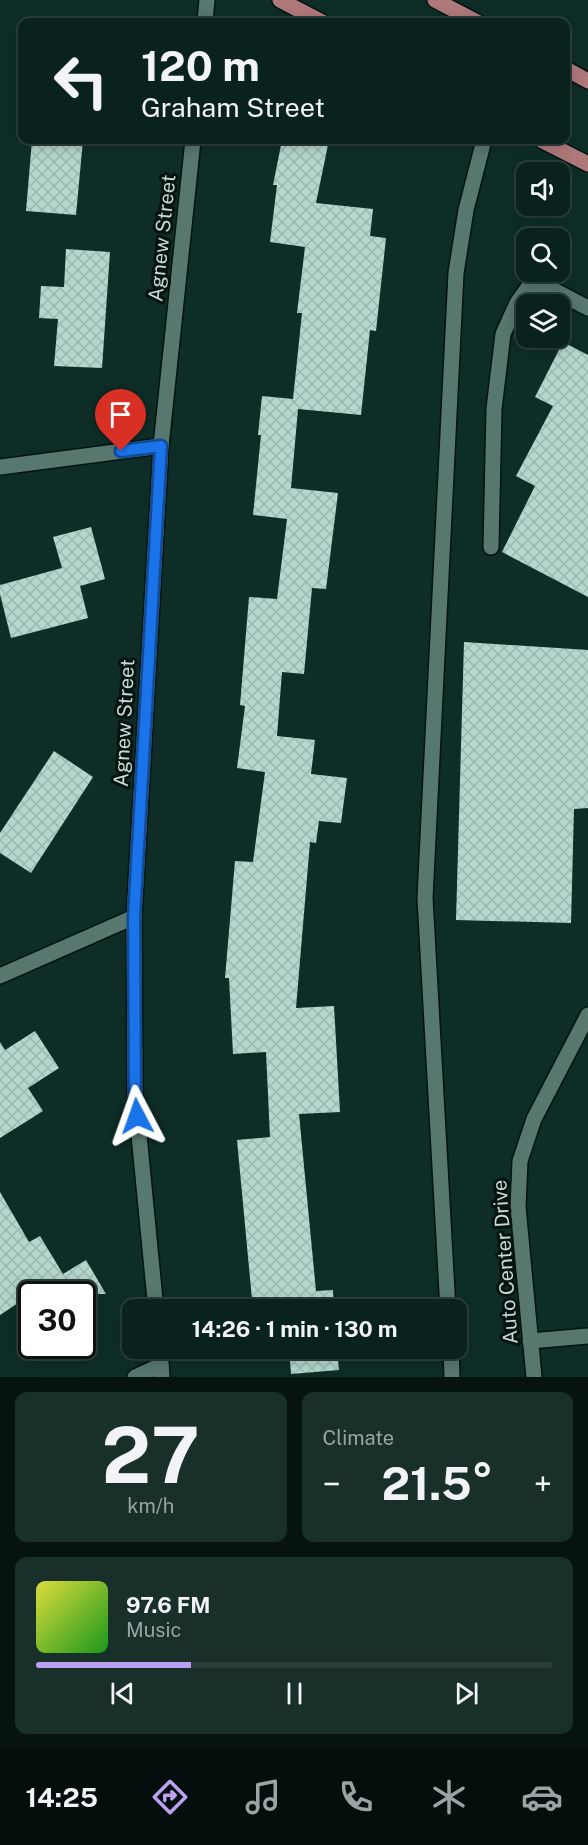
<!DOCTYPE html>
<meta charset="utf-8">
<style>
:root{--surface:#0a221d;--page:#182f2a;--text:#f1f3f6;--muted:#99a4a4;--line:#2a3f3b;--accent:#bca0f2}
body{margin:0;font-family:"Public Sans",sans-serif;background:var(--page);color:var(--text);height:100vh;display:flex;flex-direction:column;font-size:22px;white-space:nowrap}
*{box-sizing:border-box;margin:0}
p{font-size:20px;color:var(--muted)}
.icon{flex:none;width:33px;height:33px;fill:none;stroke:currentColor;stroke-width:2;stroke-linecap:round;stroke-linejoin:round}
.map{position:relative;height:1377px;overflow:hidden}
.panel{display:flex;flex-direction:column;gap:15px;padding:15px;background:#061310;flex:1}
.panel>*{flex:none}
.guide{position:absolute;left:18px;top:18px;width:552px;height:126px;border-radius:12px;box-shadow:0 3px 15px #0003,0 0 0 2px var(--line);background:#0a221d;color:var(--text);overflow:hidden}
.buttons{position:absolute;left:516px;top:162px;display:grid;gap:12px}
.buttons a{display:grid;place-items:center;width:54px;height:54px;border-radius:12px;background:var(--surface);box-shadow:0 3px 15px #0003,0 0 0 2px var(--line);font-size:30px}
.speed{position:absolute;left:18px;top:1281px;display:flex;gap:12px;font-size:30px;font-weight:700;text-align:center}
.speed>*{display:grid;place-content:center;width:78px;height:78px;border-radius:50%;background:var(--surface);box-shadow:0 3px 15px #0003,0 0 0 2px var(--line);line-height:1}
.speed .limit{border:3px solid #111;border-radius:9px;background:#fff;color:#111}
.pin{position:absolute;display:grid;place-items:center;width:51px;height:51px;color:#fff;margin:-62px -26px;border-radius:50% 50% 50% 0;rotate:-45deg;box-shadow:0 0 6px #0007}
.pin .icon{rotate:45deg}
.me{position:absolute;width:66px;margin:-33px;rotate:356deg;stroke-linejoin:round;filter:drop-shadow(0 0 4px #0008)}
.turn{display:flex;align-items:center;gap:21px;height:126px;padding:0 24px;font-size:27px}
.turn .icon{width:78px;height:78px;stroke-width:2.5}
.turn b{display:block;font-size:42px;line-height:51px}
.big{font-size:45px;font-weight:700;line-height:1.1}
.panel .tile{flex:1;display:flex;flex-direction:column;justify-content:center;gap:9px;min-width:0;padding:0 21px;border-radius:12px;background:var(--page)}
.panel .dial{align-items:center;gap:0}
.dial b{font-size:78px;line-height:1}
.song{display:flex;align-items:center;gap:18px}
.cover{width:72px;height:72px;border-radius:9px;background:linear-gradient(135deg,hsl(60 70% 55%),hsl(120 70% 35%))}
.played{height:6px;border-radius:3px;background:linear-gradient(90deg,var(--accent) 30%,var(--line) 30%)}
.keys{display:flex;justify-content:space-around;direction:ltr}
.heat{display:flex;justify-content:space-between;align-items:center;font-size:33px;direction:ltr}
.panel .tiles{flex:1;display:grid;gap:15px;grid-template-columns:1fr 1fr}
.tile:last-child{grid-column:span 2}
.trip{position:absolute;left:122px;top:1299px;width:345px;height:60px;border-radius:12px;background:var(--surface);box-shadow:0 3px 15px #0003,0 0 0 2px var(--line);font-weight:700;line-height:60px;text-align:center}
.menu{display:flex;height:96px;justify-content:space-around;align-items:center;background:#040e0c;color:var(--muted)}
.menu .icon{width:42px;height:42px}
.menu .on{color:var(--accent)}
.menu b{font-size:27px;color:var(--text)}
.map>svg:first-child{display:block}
.building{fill:url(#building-cross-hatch)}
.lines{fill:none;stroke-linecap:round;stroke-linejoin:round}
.minor-casing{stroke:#001410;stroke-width:18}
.major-casing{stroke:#001410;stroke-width:18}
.minor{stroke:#57776f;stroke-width:15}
.major{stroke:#af787a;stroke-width:15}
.route-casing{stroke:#114b97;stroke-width:15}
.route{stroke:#1a73e8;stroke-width:10}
.labels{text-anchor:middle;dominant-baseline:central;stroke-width:6;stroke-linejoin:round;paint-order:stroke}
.street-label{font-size:20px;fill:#c8dad5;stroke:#061310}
</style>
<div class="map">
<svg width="588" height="1377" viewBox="0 0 588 1377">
<defs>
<pattern id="building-cross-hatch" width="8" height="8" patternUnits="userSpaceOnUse" patternTransform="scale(1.5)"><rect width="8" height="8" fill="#b4d7cd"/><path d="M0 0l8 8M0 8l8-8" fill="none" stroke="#9cb9b1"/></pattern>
</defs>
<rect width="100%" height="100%" fill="#0e2d27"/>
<!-- building -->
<g class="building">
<path d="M32 140H83L76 215 26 211Z"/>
<path d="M282 140H329L316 203 373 209 370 236 386 238 376 331 370 330 361 415 298 409 291 488 338 493 326 589 312 588 304 674 282 672 277 736 315 740 311 774 347 778 341 823 319 821 316 843 310 842 296 1008 334 1006 340 1112 299 1114 316 1291 333 1290 334 1310H253L237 1140 270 1137 266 1052 233 1054 229 978H225L235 861 253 862 265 772 237 768 245 706 240 705 249 597 277 599 287 519 253 515 261 435H258L262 396 293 399 302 313H297L305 247 270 242 277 185H273Z"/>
<path d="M66 249 110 252 102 368 54 366 58 319 39 318 41 286 64 287Z"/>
<path d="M563 342 588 355V597L502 552 535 486 516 476 553 406 535 397Z"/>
<path d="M91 527 105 579 80 586 88 618 11 638 0 594V585L62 568 53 537Z"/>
<path d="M464 642 588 650V808L574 809 571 923 456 920Z"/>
<path d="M54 751 93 777 31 873 0 853V833Z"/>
<path d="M35 1031 59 1068 28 1088 43 1111 0 1138V1042L5 1050Z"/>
<path d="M0 1192 29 1242 40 1236 63 1274 86 1260 106 1294H32L0 1315Z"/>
<path d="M289 1348H337L339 1370 291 1374Z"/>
</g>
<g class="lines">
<defs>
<g id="minor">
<path d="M205 22 207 0"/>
<path d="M0 467 161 446"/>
<path d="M491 547 494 409 503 334 517 303 529 286H546L588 308"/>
<path d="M0 976 134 917"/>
<path d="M156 1310 135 1094 134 917 161 446 193 140"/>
<path d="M448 1310 425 898 456 273 466 210 484 140"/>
<path d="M530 1341 588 1336"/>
<path d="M160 1348 162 1377"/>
<path d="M451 1348 452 1377"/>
<path d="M135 1377 161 1365"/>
<path d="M534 1377 518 1207 520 1161 534 1119 588 1015"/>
</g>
<g id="major">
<path d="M280 0 322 22"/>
<path d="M435 0 477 22"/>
<path d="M566 69 588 81"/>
<path d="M541 140 588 164"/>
</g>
</defs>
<!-- minor casing -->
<use href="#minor" class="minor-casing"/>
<!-- major casing -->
<use href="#major" class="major-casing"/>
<!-- minor -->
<use href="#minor" class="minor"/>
<!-- major -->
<use href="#major" class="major"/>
</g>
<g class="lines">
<defs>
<path id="route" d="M121 451 161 446 134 917 135 1094 137 1116"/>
</defs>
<!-- route casing -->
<use href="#route" class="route-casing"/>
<!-- route -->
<use href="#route" class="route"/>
</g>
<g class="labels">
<!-- street labels -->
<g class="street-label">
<text transform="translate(162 238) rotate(-84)">Agnew Street</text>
<text transform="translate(124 723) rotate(-87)">Agnew Street</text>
<text transform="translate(505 1262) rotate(-94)">Auto Center Drive</text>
</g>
</g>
</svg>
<div class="buttons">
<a><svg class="icon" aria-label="sound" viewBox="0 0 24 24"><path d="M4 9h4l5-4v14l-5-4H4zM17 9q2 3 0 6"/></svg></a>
<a><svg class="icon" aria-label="search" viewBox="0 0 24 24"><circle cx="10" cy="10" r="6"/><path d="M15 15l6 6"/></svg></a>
<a><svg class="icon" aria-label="layers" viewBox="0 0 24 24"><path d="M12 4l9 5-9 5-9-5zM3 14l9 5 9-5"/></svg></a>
</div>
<div class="speed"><div class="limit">30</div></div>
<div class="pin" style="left:121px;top:451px;background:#d93025"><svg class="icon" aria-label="arrive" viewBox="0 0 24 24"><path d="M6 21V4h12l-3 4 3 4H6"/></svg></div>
<svg class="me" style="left:137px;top:1116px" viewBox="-20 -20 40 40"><path d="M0-17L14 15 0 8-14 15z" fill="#1a73e8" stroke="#fff" stroke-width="4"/></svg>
<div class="trip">14:26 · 1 min · 130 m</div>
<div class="guide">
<div class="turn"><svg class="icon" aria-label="left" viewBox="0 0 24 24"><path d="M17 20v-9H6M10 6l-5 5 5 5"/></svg><div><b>120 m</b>Graham Street</div></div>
</div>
</div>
<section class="panel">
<div class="tiles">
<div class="tile dial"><b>27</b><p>km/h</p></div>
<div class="tile"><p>Climate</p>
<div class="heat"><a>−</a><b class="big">21.5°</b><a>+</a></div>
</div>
<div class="tile">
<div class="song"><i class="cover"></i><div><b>97.6 FM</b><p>Music</p></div></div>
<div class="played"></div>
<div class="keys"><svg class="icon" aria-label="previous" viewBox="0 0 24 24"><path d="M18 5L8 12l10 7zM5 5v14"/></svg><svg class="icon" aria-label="pause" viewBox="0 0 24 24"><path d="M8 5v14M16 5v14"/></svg><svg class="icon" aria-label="next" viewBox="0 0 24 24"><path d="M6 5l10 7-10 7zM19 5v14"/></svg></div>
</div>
</div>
</section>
<nav class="menu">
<b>14:25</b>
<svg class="icon on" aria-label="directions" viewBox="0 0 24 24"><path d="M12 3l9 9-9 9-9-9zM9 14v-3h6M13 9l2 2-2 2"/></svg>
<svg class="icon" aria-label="music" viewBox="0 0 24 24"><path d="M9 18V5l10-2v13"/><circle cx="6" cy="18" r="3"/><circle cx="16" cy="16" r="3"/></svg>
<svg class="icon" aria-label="phone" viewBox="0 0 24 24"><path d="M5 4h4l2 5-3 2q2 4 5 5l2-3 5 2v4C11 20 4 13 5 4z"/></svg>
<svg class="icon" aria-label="climate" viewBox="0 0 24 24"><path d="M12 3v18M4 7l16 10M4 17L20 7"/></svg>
<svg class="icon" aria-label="car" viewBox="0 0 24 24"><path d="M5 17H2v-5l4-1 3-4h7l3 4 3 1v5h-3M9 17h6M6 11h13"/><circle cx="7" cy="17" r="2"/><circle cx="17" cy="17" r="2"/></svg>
</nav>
